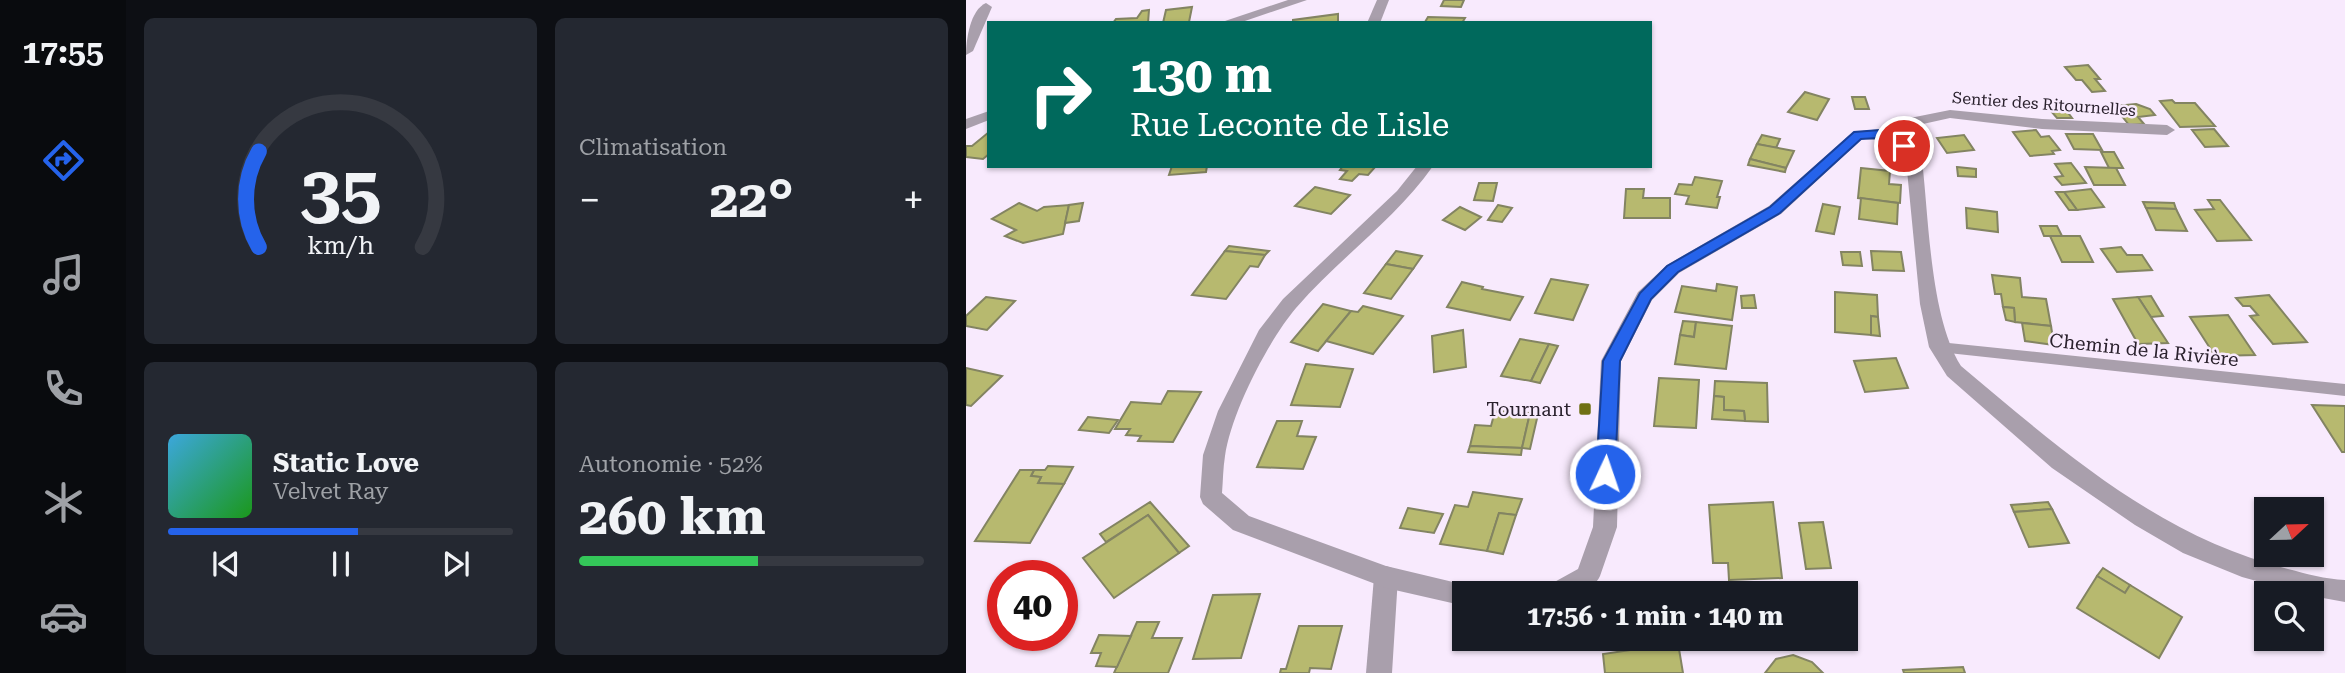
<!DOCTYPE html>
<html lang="fr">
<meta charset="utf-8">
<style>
:root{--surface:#171b24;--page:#242831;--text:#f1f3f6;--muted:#9ea1a6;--line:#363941;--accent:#2563eb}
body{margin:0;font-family:"Roboto Serif",serif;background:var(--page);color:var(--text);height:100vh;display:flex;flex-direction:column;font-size:26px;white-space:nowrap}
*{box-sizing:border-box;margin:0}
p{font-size:23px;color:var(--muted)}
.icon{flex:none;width:38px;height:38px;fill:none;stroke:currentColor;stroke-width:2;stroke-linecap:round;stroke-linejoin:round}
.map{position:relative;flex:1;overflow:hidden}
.panel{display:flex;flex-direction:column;gap:18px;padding:18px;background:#0d0f14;width:840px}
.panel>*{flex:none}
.hud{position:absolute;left:21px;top:21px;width:665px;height:147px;border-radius:0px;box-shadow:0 2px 5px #0004;background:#00695c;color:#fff;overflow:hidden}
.needle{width:46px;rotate:68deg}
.controls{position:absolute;left:1288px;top:497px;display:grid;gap:14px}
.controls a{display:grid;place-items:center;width:70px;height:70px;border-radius:0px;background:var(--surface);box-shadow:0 2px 5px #0004;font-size:35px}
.speed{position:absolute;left:21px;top:560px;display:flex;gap:14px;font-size:35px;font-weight:700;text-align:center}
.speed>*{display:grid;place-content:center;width:91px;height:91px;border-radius:50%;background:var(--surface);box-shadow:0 2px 5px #0004;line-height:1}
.speed .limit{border:10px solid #d22;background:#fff;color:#111}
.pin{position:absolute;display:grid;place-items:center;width:60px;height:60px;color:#fff;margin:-30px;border:4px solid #fff;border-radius:50%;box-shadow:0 2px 7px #0007}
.me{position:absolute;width:77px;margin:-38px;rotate:3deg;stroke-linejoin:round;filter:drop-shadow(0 0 5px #0008)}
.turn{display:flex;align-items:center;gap:24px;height:147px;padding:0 28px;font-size:32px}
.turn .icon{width:91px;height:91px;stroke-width:2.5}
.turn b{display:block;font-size:49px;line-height:60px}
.big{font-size:52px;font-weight:700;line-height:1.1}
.panel .tile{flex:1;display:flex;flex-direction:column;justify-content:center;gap:10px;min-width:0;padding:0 24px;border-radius:10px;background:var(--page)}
.panel .dial{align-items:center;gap:0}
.dial svg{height:182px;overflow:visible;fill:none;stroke:var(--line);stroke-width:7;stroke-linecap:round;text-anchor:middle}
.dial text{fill:var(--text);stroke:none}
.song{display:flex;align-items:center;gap:21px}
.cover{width:84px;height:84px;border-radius:10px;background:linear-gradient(135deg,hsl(200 70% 55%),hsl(120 70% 35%))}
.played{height:7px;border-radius:4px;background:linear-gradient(90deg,var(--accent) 55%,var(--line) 55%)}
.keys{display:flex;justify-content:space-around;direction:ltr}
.heat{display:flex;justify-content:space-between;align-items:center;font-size:38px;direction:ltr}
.charge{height:10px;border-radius:5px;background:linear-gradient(90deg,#34c759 52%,var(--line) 0)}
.panel .tiles{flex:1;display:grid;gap:18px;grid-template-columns:repeat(2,1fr)}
.trip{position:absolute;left:486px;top:581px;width:406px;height:70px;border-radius:0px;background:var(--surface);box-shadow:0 2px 5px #0004;font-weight:700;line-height:70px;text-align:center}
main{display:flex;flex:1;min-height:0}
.menu{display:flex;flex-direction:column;width:126px;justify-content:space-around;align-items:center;background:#090b0e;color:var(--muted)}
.menu .icon{width:49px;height:49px}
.menu .current{color:var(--accent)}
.menu b{font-size:32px;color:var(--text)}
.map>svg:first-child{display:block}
.building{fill:#b7b96f;stroke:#838462;stroke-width:2}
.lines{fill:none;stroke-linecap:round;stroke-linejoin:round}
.service{fill:#a99fac;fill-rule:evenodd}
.minor{fill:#a99fac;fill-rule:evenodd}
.tertiary{fill:#a99fac;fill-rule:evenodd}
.route{fill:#2563eb;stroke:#184099;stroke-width:2}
.poi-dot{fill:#707014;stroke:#f8eafd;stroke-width:2.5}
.labels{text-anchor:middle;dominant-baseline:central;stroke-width:5;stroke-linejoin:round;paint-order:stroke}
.far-street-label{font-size:16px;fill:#2a212d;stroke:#f8eafd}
.street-label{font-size:19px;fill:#2a212d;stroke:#f8eafd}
.poi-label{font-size:19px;fill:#2a212d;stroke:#f8eafd;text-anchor:end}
</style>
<main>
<nav class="menu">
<b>17:55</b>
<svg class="icon current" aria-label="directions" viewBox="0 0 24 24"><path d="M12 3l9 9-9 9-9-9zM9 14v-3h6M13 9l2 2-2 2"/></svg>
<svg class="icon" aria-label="music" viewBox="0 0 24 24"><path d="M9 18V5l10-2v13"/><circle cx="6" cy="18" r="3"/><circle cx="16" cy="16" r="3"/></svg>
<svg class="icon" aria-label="phone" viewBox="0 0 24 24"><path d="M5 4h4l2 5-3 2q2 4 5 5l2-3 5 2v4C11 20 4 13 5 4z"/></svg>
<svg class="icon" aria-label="climate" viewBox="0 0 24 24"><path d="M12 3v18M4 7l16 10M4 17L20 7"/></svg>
<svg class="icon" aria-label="car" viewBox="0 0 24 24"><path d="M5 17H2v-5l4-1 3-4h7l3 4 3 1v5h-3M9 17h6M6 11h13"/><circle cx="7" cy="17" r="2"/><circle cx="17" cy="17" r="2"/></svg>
</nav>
<section class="panel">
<div class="tiles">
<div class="tile dial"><svg viewBox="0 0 100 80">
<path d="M14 69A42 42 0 1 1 86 69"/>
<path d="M14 69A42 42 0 0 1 14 27" stroke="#2563eb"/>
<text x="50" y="56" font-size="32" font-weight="700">35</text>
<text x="50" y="72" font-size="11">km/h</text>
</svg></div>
<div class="tile"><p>Climatisation</p>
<div class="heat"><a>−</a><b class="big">22°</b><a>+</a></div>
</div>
<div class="tile">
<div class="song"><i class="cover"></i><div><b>Static Love</b><p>Velvet Ray</p></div></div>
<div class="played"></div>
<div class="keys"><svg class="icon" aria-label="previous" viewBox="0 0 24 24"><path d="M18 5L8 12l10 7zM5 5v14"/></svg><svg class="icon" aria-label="pause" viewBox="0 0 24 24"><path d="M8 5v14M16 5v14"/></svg><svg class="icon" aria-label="next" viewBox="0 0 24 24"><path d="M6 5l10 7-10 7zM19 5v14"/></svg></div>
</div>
<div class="tile"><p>Autonomie · 52%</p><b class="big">260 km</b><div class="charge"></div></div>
</div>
</section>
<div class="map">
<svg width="1379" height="673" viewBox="0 0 1379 673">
<rect width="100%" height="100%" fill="#f8eafd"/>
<!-- building -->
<g class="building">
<path d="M478 0H498L495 7 475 6Z"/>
<path d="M226 7 223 22 197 23 200 10Z"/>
<path d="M183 10 182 23H147L150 19 171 18 176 11Z"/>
<path d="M372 14V23H327V20Z"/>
<path d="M462 17 499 18 496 23 459 22Z"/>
<path d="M1122 65 1134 79H1129L1139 91 1126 92 1116 80H1110L1099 67Z"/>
<path d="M839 92 863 99 851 120 822 112Z"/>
<path d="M886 97H899L903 109H889Z"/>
<path d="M1206 100 1209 103H1229L1249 126 1214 127 1194 101Z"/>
<path d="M1170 104 1184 109 1189 115 1172 117 1178 124 1163 125 1148 106Z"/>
<path d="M1100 110 1106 118H1091L1085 111Z"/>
<path d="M1248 129 1262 146 1239 147 1226 130Z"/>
<path d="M1070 130 1075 137 1083 136 1094 150 1086 151 1088 154 1064 156 1047 132Z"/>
<path d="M23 132V154L17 159 0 157V146H6Z"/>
<path d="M1100 134H1127L1136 150 1108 149Z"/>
<path d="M796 135 814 139 810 148 791 144Z"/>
<path d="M998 135 1008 150 981 153 971 138Z"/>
<path d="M791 144 828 151 820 168 784 159Z"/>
<path d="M1135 152H1148L1157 168H1143Z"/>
<path d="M784 159 820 168 819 172 782 165Z"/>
<path d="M1105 163 1120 183 1096 185 1089 177 1097 176 1089 164Z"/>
<path d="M206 166H241L240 172 203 175Z"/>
<path d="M377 166H410L402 175 393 174 386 181 374 179 381 171 374 170Z"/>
<path d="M991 167 1010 169V177L992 176Z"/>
<path d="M1119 167 1150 168 1159 185H1128Z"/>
<path d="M895 168 924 171 923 184 935 185 934 203 892 198Z"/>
<path d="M729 177 756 181 751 197H754L751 208 720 204 723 196 709 194 713 184 726 185Z"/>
<path d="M513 183H531L527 201 508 200Z"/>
<path d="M349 187 384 195 365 214 329 206Z"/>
<path d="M660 189H678L677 198H704V218H658Z"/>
<path d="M1125 189 1138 207 1111 210 1098 192Z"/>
<path d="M1090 192H1098L1111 210H1103Z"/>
<path d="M895 198 932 203 931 224 893 219Z"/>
<path d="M1242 200H1254L1285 240 1251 241 1229 210 1248 209Z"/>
<path d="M1177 202 1208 203 1210 209 1180 208Z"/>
<path d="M53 203 71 211 78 207 103 205 97 234 57 243 39 236 50 230 26 219Z"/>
<path d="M117 203 113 221 99 223 103 205Z"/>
<path d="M857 204 874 207 868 234 850 231Z"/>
<path d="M532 205 546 208 536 222 522 220Z"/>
<path d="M494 207 515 217 499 230 477 220Z"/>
<path d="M1000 208 1031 212 1032 232 1001 228Z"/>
<path d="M1180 208 1210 209 1221 231 1190 230Z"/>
<path d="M1074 226H1091L1096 236H1078Z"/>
<path d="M1084 236H1114L1127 262H1096Z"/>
<path d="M263 246 303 251 299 255 259 251Z"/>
<path d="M1155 247 1161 255H1176L1186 270 1151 272 1135 249Z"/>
<path d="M259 251 299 255 292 267 284 266 260 299 226 295Z"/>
<path d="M430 251 456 256 447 269 420 264Z"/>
<path d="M905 251 935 252 938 271 907 270Z"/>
<path d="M875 252H894L896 266 877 265Z"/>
<path d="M420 264 447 269 425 299 398 293Z"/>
<path d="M1026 275 1054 278 1056 297 1080 299 1085 326 1049 322 1048 308 1037 307 1035 294H1029Z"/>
<path d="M585 279 622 285 607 320 569 313Z"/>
<path d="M496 282 517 287 516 289 557 297 544 320 481 307Z"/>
<path d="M751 284 771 287 766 320 709 312 716 286 750 291Z"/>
<path d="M869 292 911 295 912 317 905 316V335L869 332Z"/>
<path d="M788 295 790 308H776L775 296Z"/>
<path d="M1303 295 1341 342 1307 344 1284 316 1292 315 1284 306H1277L1270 298Z"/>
<path d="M1185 296 1197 316 1185 317 1172 297Z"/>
<path d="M20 297 49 301 21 330 0 326V316Z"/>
<path d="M1172 297 1185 317 1202 343 1172 344 1147 299Z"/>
<path d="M357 304 385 311 352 351 325 342Z"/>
<path d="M397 306 437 316 407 354 360 341 385 311 392 312Z"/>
<path d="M1037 307 1048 308 1049 322 1040 320Z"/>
<path d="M1262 315 1289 355 1249 356 1224 317Z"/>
<path d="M905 316 912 317 914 336 905 335Z"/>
<path d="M717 321 730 322 728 337 714 335Z"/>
<path d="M730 322 766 326 760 369 709 364 714 335 728 337Z"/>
<path d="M1056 323 1085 326 1088 345 1059 341Z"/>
<path d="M497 330 500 367 468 372 466 336Z"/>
<path d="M554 339 583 344 565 381 535 376Z"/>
<path d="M583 344 592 346 574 383 565 381Z"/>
<path d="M930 358 942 388 899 392 888 361Z"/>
<path d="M340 364 387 369 374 407 325 405Z"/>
<path d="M0 368 36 376 5 406 0 405Z"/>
<path d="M693 378 733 380 730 428 688 426Z"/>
<path d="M749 381 801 383 802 422 779 421 778 411 758 410V397L748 396Z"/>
<path d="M202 391 235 392 207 442 172 441 175 436 160 435 164 429H149L165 402 195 404Z"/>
<path d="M748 396 758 397V410L778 411 779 421 746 419Z"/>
<path d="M1346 405 1379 406V452H1376Z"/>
<path d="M529 411 564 413 556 448 504 446 509 425 525 426Z"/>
<path d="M564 413 572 414 564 449 556 448Z"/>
<path d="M122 417 152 420 143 433 113 430Z"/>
<path d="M311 421H336L331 436 350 437 337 469 291 467Z"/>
<path d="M504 446 556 448 555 455 502 452Z"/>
<path d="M82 466 107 467 98 484 72 483 75 477 65 476 68 470H79Z"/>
<path d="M54 470H68L65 476 75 477 72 483 98 484 64 543 9 541Z"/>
<path d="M507 492 556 499 550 515 533 513 521 551 474 544 489 505 502 507Z"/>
<path d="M184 502 223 546 213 553 182 515 140 542 134 534Z"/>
<path d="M807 502 816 578 763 580 762 563H747L743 505Z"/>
<path d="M1082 502 1086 509 1048 512 1045 505Z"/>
<path d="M442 508 477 514 468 533 434 528Z"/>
<path d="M1086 509 1103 543 1063 547 1048 512Z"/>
<path d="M533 513 550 515 537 554 521 551Z"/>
<path d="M182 515 213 553 148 598 117 558Z"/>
<path d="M857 522 865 568 840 569 833 523Z"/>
<path d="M1137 568 1164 585 1159 593 1131 576Z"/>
<path d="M1131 576 1159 593 1164 585 1216 617 1193 658 1111 608Z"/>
<path d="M294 594 275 658 227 659 247 595Z"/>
<path d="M171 622H193L186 638H216L202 673H148Z"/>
<path d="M333 626H376L365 669 344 668 343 673H314L315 669H320Z"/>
<path d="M133 635 165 636 151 667 130 666 135 653H125Z"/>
<path d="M712 643 717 673H639L637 654Z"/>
<path d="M827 655 846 662 857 673H799L810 659Z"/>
<path d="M997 667 999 673H938L937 670Z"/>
</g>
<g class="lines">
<!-- service -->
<path class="service" d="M973 342 1379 384V396L973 352 966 347Z"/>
<!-- minor -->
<g class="minor">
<path d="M20 3 26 7 7 51 0 55C0 40 4 10 20 3Z"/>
<path d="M984 110 1076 119 1201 125 1209 130 1201 135 1076 129 984 118 948 126 914 139 906 134 939 119Z"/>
<path d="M420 566 429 569 432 577 426 673H400L408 577 411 569Z"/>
</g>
<!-- tertiary -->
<g class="tertiary">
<path d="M322 0H341L273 23H253Z"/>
<path d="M411 0H423L414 23H401Z"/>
<path d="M23 111V120L0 129V119Z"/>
<path d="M914 129 943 143 956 160C963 219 964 317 995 366 1094 449 1193 537 1322 569 1341 574 1359 579 1379 580V602L1346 596V593H1334L1276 577 1217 553 1169 525 1086 468 981 376 963 347 954 304 940 160C929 144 915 139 896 139L815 214 713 273 686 300 655 361 651 527 634 576C624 597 600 593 580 593L583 585 612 569 627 527 635 361 672 292 701 265 803 206 887 132Z"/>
<path d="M451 166H467C428 221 373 258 330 308 302 341 265 413 259 456 257 468 257 481 256 493L283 516 420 566 508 587 510 593H499V606L420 588 267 530 237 504 234 497 237 455 252 411 293 330 317 299 431 191Z"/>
</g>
</g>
<!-- route -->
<path class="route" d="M914 130 944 146 938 149 912 138 895 139 814 213 712 272 685 299 654 361 649 474 646 479 639 482 633 479 630 474 637 361 674 293 701 266 804 207 888 132Z"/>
<!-- markers -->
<rect class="poi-dot" x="612" y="402" width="14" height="14" rx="3.5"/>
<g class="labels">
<!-- far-street labels -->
<g class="far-street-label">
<text transform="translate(1078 104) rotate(4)">Sentier des Ritournelles</text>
</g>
<!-- street labels -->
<g class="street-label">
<text transform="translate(1178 350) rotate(6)">Chemin de la Rivière</text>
</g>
<!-- poi labels -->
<g class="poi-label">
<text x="605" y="409">Tournant</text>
</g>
</g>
</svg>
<div class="controls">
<a><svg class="needle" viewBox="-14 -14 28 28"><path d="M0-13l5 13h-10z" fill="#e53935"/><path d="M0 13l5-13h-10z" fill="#9ea1a6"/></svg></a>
<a><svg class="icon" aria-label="search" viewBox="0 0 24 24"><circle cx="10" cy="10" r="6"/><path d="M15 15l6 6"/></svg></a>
</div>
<div class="speed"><div class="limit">40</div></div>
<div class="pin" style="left:938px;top:146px;background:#d93025"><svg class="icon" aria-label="arrive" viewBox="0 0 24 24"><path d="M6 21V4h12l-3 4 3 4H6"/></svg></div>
<svg class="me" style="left:639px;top:474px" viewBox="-20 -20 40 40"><circle r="17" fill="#2563eb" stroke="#fff" stroke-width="3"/><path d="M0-11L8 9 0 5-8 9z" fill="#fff"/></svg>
<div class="trip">17:56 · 1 min · 140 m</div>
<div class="hud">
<div class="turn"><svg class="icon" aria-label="right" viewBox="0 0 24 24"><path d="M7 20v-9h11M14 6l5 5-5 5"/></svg><div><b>130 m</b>Rue Leconte de Lisle</div></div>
</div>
</div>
</main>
